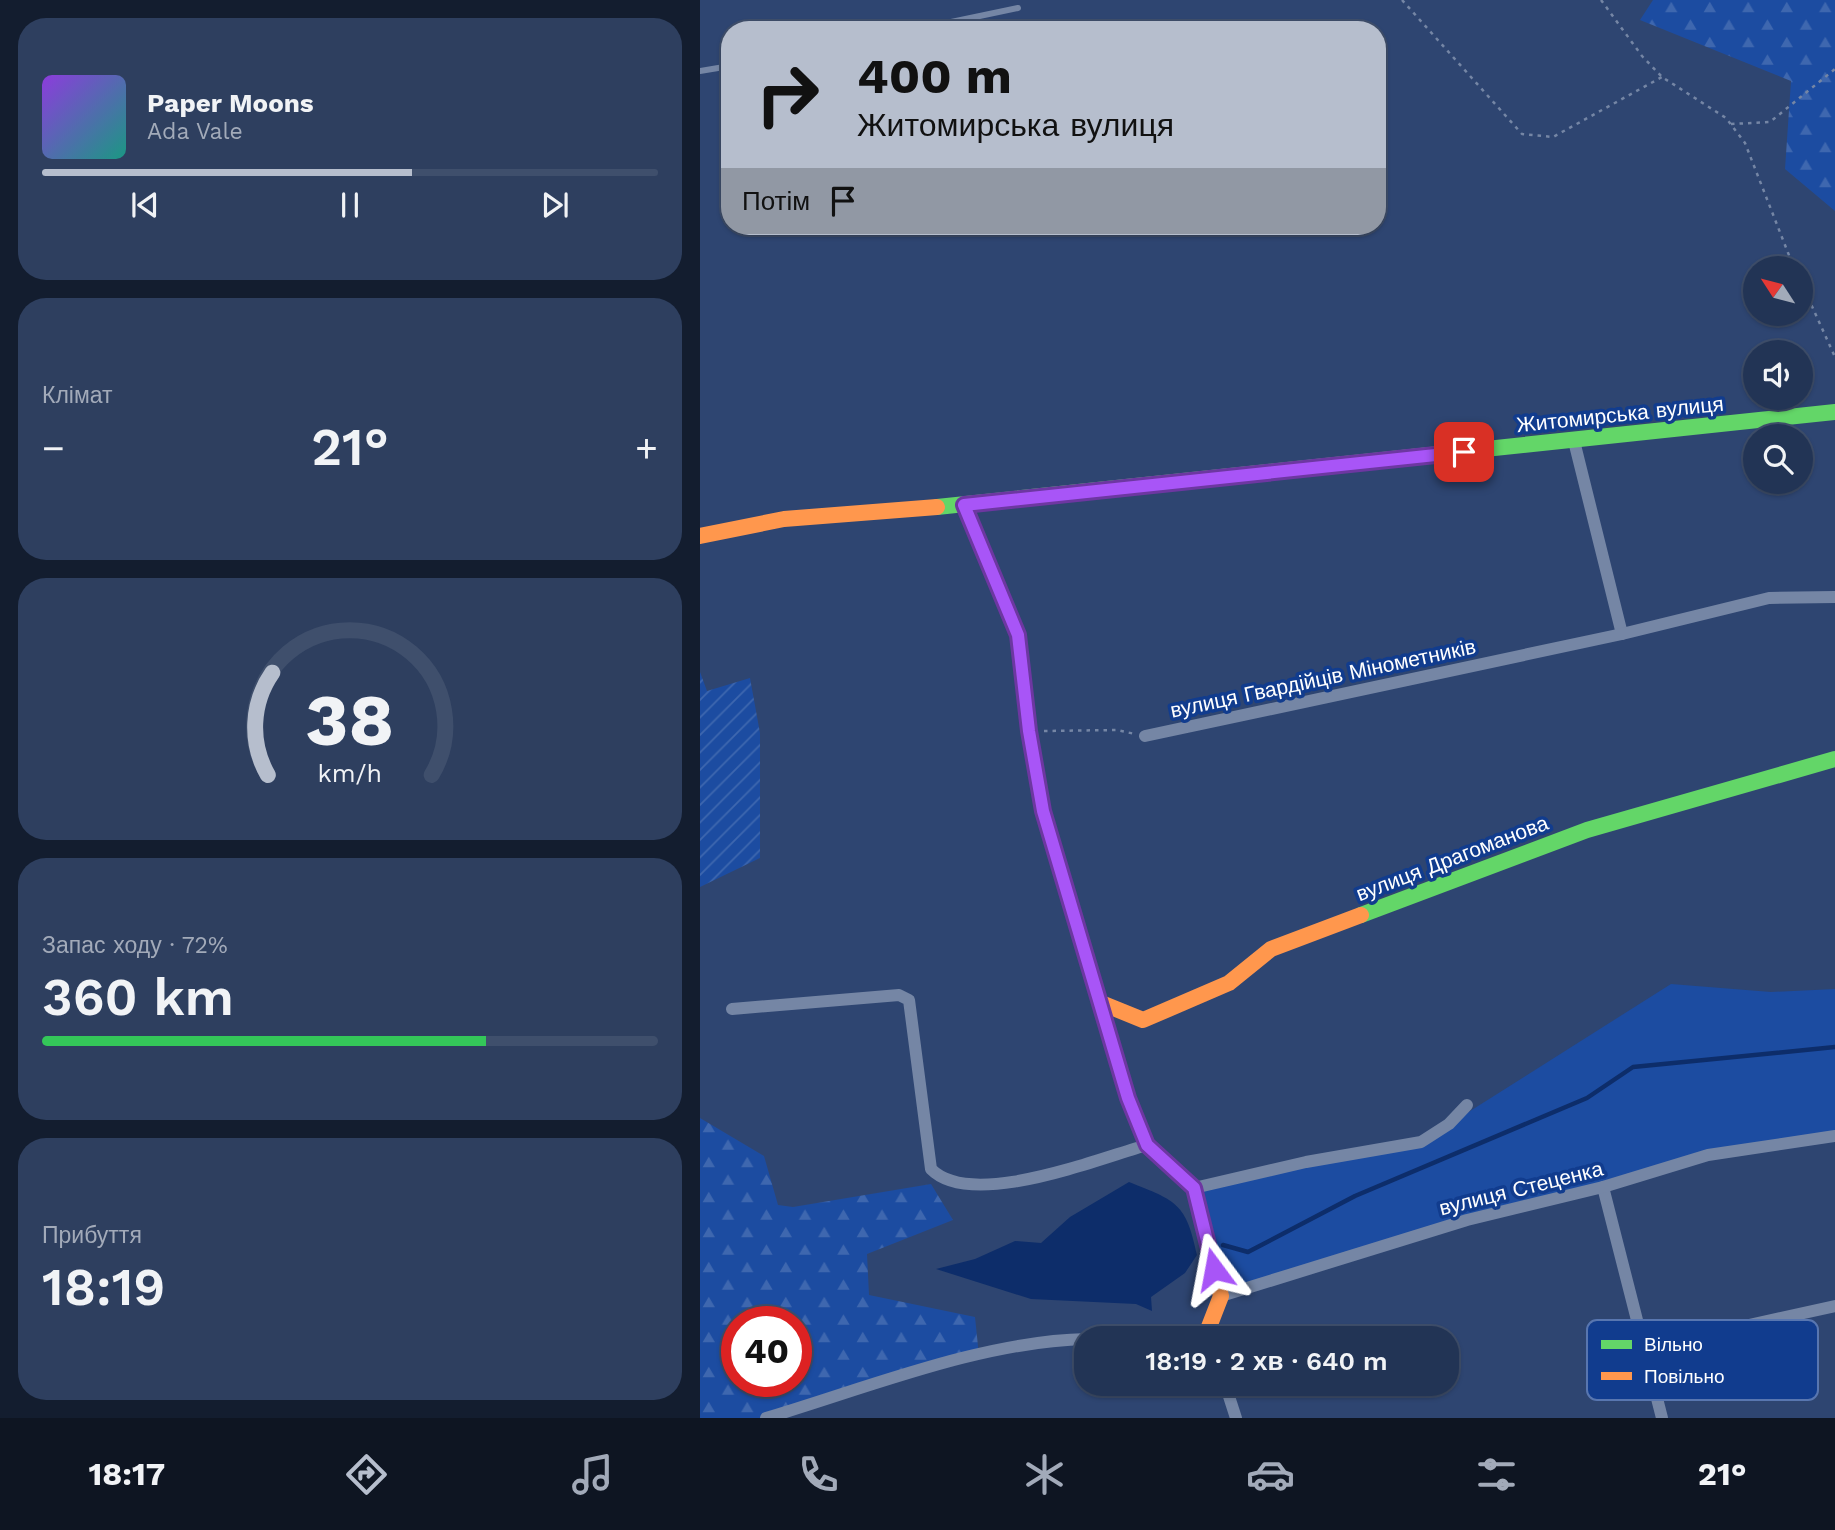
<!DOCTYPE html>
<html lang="uk">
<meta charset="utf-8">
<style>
:root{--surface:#223455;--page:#2e3f5f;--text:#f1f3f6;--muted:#a2aab9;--line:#3f4f6c;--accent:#b6becd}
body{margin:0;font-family:"Work Sans",sans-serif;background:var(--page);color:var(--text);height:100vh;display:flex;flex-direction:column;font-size:26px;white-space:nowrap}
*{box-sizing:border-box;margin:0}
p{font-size:23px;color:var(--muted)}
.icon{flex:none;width:38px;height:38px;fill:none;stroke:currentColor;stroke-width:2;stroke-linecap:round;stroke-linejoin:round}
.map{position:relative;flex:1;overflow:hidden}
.drawer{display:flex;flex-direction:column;gap:18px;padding:18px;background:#131d2f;width:700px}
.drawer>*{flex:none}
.guide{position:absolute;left:21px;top:21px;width:665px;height:214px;border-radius:28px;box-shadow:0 2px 5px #0004,0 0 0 2px var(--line);background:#b6becd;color:#111;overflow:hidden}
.needle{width:46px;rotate:306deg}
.controls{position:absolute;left:1043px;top:256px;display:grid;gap:14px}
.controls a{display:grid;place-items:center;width:70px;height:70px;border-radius:50%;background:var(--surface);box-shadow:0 2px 5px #0004,0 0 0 2px var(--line);font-size:35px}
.speed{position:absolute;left:21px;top:1306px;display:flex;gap:14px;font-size:35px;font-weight:700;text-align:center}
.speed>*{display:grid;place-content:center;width:91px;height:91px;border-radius:50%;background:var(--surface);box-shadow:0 2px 5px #0004,0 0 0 2px var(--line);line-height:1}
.speed .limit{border:10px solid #d22;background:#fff;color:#111}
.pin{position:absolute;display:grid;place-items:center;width:60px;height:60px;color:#fff;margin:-30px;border-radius:14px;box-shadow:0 4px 10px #0006}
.me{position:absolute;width:77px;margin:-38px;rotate:347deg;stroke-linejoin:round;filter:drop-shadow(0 0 5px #0008)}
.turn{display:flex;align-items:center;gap:24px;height:147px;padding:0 21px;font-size:32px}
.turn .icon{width:91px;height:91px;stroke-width:2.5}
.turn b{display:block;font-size:49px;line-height:60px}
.then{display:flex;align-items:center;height:66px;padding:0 21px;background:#0003;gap:14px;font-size:26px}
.big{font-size:52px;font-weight:600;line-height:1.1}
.drawer .tile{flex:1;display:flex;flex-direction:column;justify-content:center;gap:10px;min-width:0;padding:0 24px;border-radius:28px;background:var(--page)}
.drawer .dial{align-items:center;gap:0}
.dial svg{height:182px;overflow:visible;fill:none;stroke:var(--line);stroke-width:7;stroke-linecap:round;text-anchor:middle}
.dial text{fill:var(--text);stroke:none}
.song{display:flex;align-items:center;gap:21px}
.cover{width:84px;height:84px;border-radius:10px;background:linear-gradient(135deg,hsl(270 70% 55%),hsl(170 70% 35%))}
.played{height:7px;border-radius:4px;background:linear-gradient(90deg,var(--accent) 60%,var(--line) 60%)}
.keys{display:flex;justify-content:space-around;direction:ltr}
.heat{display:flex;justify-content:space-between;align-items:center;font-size:38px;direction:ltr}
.charge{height:10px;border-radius:5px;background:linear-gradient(90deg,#34c759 72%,var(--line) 0)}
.trip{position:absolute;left:374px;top:1326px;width:385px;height:70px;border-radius:28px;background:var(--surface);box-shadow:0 2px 5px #0004,0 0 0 2px var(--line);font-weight:600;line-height:70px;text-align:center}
.dock{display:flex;height:112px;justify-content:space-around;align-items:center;background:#0e1522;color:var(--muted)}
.dock .icon{width:49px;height:49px}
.dock .on{color:var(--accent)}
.dock b{font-size:32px;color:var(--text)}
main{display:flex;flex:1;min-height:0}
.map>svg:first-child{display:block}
.grass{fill:#1c4ca1}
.forest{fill:url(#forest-firs);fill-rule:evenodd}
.garden{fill:url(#garden-furrows)}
.water{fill:#0d2d6a}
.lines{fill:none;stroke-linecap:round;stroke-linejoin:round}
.stream{stroke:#0d2d6a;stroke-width:4.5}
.path{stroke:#7586a5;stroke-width:2.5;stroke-dasharray:3.5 5;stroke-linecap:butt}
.lane{stroke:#7586a5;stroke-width:6}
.street{stroke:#7586a5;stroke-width:12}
.fast{stroke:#63d668;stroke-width:16}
.slow{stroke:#ff974d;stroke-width:16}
.route-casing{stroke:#6d37a1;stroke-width:18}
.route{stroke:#a855f7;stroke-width:12}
.labels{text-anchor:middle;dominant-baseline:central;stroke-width:7;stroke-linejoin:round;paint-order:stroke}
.street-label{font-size:21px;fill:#fff;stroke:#113c8e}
.key{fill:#113c8e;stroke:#5876b0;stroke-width:2}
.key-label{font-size:19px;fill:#fff}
</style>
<main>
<section class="drawer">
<div class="tile">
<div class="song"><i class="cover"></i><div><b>Paper Moons</b><p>Ada Vale</p></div></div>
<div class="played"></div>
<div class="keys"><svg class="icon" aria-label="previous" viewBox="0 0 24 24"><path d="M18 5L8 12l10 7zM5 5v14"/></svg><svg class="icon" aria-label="pause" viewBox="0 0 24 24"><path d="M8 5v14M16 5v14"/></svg><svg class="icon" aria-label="next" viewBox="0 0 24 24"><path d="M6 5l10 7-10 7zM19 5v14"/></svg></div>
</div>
<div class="tile"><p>Клімат</p>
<div class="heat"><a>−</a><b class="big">21°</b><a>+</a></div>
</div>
<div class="tile dial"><svg viewBox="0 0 100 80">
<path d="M14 69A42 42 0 1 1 86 69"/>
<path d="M14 69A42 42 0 0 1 16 24" stroke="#b6becd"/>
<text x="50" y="56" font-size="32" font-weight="700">38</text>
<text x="50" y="72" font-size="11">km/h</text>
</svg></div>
<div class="tile"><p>Запас ходу · 72%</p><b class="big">360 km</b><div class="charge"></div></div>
<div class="tile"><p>Прибуття</p><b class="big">18:19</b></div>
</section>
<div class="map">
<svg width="1135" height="1418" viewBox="0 0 1135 1418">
<defs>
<pattern id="forest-firs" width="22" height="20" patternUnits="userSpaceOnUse" patternTransform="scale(1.75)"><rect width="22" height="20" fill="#1c4ca1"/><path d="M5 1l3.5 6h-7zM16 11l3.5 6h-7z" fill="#3e67af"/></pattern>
<pattern id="garden-furrows" width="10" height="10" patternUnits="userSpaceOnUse" patternTransform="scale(1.75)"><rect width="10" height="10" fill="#1c4ca1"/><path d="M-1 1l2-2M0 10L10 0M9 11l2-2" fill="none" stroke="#3e67af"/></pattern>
</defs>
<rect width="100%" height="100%" fill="#2e4571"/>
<!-- grass -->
<path class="grass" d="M971 984 1071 992 1135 989V1136L1008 1155 521 1296 494 1188 721 1142Z"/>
<!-- forest -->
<g class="forest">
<path d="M953 0H1135V211L1085 169 1091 81 940 20Z"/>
<path d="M0 1118 64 1156 78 1205 93 1207 231 1184 253 1220 167 1254 169 1295 275 1317 279 1356 66 1418H0ZM37 1321H96V1381H37Z"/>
</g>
<!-- garden -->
<path class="garden" d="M0 672 7 691 50 678 60 733V858L0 887Z"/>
<!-- water -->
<path class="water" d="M429 1182C477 1201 486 1203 497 1255L485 1273 451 1297 452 1311 436 1304 331 1299 236 1269 275 1259 315 1241 341 1243 370 1217Z"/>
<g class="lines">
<!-- stream -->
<path class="stream" d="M523 1245 548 1252 655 1196 887 1098 933 1067 1135 1047"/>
<!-- path -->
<g class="path">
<path d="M702 0 822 134 853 137 962 77"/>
<path d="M901 0 942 56 962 77 1026 118 1045 143 1094 268"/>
<path d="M1031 124 1070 122 1135 69"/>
<path d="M1101 282 1135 357"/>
<path d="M344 731 417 730 435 734"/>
</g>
<!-- lane -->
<g class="lane">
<path d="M213 30 318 8"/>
<path d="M0 71 30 66"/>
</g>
<!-- street -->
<g class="street">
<path d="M874 441 922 634"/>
<path d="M445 736 922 634 1069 598 1135 597"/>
<path d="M32 1009 199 995 209 1000 231 1169C271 1210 397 1159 447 1145"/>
<path d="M903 1187 962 1418"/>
<path d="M494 1188 606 1162 721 1142 749 1124 767 1105"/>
<path d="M521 1296 767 1220 903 1187 1008 1155 1135 1136"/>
<path d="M483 1339 507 1332"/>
<path d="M946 1348 1135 1306"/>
<path d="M525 1384 536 1418"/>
<path d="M66 1418C167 1388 282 1341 387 1339"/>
</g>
<!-- fast -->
<g class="fast">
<path d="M264 505 318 635 329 731 343 811 428 1098 447 1145 477 1172"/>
<path d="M237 507 1135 412"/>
<path d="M661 915 887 830 1135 759"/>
</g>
<!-- slow -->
<g class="slow">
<path d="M0 536 84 519 237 507"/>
<path d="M401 1003 443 1020 529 983 571 949 661 915"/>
<path d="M477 1172 494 1188 521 1296 507 1332 509 1339"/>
</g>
</g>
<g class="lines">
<defs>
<path id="route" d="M514 1269 494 1188 447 1145 428 1098 343 811 329 731 318 635 264 505 764 452"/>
</defs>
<!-- route casing -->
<use href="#route" class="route-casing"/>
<!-- route -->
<use href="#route" class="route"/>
</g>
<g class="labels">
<!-- street labels -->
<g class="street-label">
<text transform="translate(920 414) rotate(-6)">Житомирська вулиця</text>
<text transform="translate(623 678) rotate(-12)">вулиця Гвардійців Мінометників</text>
<text transform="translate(752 858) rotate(-21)">вулиця Драгоманова</text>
<text transform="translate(821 1188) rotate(-14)">вулиця Стеценка</text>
</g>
</g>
<!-- legend -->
<rect x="887" y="1320" width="231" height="80" rx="10" class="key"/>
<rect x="901" y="1340" width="31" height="9" fill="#63d668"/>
<rect x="901" y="1372" width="31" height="8" fill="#ff974d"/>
<g class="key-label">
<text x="944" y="1351">Вільно</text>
<text x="944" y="1383">Повільно</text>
</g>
</svg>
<div class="controls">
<a><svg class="needle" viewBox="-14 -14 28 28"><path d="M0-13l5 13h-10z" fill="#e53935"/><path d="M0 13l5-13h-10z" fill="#a2aab9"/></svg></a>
<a><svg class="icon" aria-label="sound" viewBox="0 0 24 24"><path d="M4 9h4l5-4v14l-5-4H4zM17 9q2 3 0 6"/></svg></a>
<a><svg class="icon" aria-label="search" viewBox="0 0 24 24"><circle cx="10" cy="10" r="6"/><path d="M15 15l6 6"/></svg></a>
</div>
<div class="speed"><div class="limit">40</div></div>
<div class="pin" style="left:764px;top:452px;background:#d93025"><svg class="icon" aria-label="arrive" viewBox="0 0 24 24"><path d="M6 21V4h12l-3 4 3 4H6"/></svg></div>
<svg class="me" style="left:514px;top:1269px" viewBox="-20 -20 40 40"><path d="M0-17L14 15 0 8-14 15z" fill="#a855f7" stroke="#fff" stroke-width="4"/></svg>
<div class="trip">18:19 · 2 хв · 640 m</div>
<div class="guide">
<div class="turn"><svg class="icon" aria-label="right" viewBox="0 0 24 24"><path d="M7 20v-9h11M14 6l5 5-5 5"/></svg><div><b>400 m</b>Житомирська вулиця</div></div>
<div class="then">Потім<svg class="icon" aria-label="arrive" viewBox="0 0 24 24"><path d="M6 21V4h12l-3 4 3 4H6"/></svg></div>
</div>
</div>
</main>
<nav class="dock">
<b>18:17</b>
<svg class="icon on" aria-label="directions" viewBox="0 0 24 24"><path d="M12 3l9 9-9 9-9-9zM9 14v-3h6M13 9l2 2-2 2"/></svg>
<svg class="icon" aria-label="music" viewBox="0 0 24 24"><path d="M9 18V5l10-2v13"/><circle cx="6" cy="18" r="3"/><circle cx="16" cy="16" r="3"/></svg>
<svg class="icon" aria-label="phone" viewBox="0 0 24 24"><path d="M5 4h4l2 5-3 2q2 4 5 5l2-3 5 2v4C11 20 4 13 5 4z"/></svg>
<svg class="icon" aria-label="climate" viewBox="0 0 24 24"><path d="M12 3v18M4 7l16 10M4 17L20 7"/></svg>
<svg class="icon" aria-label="car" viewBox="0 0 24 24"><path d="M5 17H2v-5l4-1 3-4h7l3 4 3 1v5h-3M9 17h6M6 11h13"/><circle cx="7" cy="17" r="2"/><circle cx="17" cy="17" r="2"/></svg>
<svg class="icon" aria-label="filters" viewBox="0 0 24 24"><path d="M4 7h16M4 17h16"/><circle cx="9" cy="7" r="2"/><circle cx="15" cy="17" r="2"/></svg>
<b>21°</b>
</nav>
